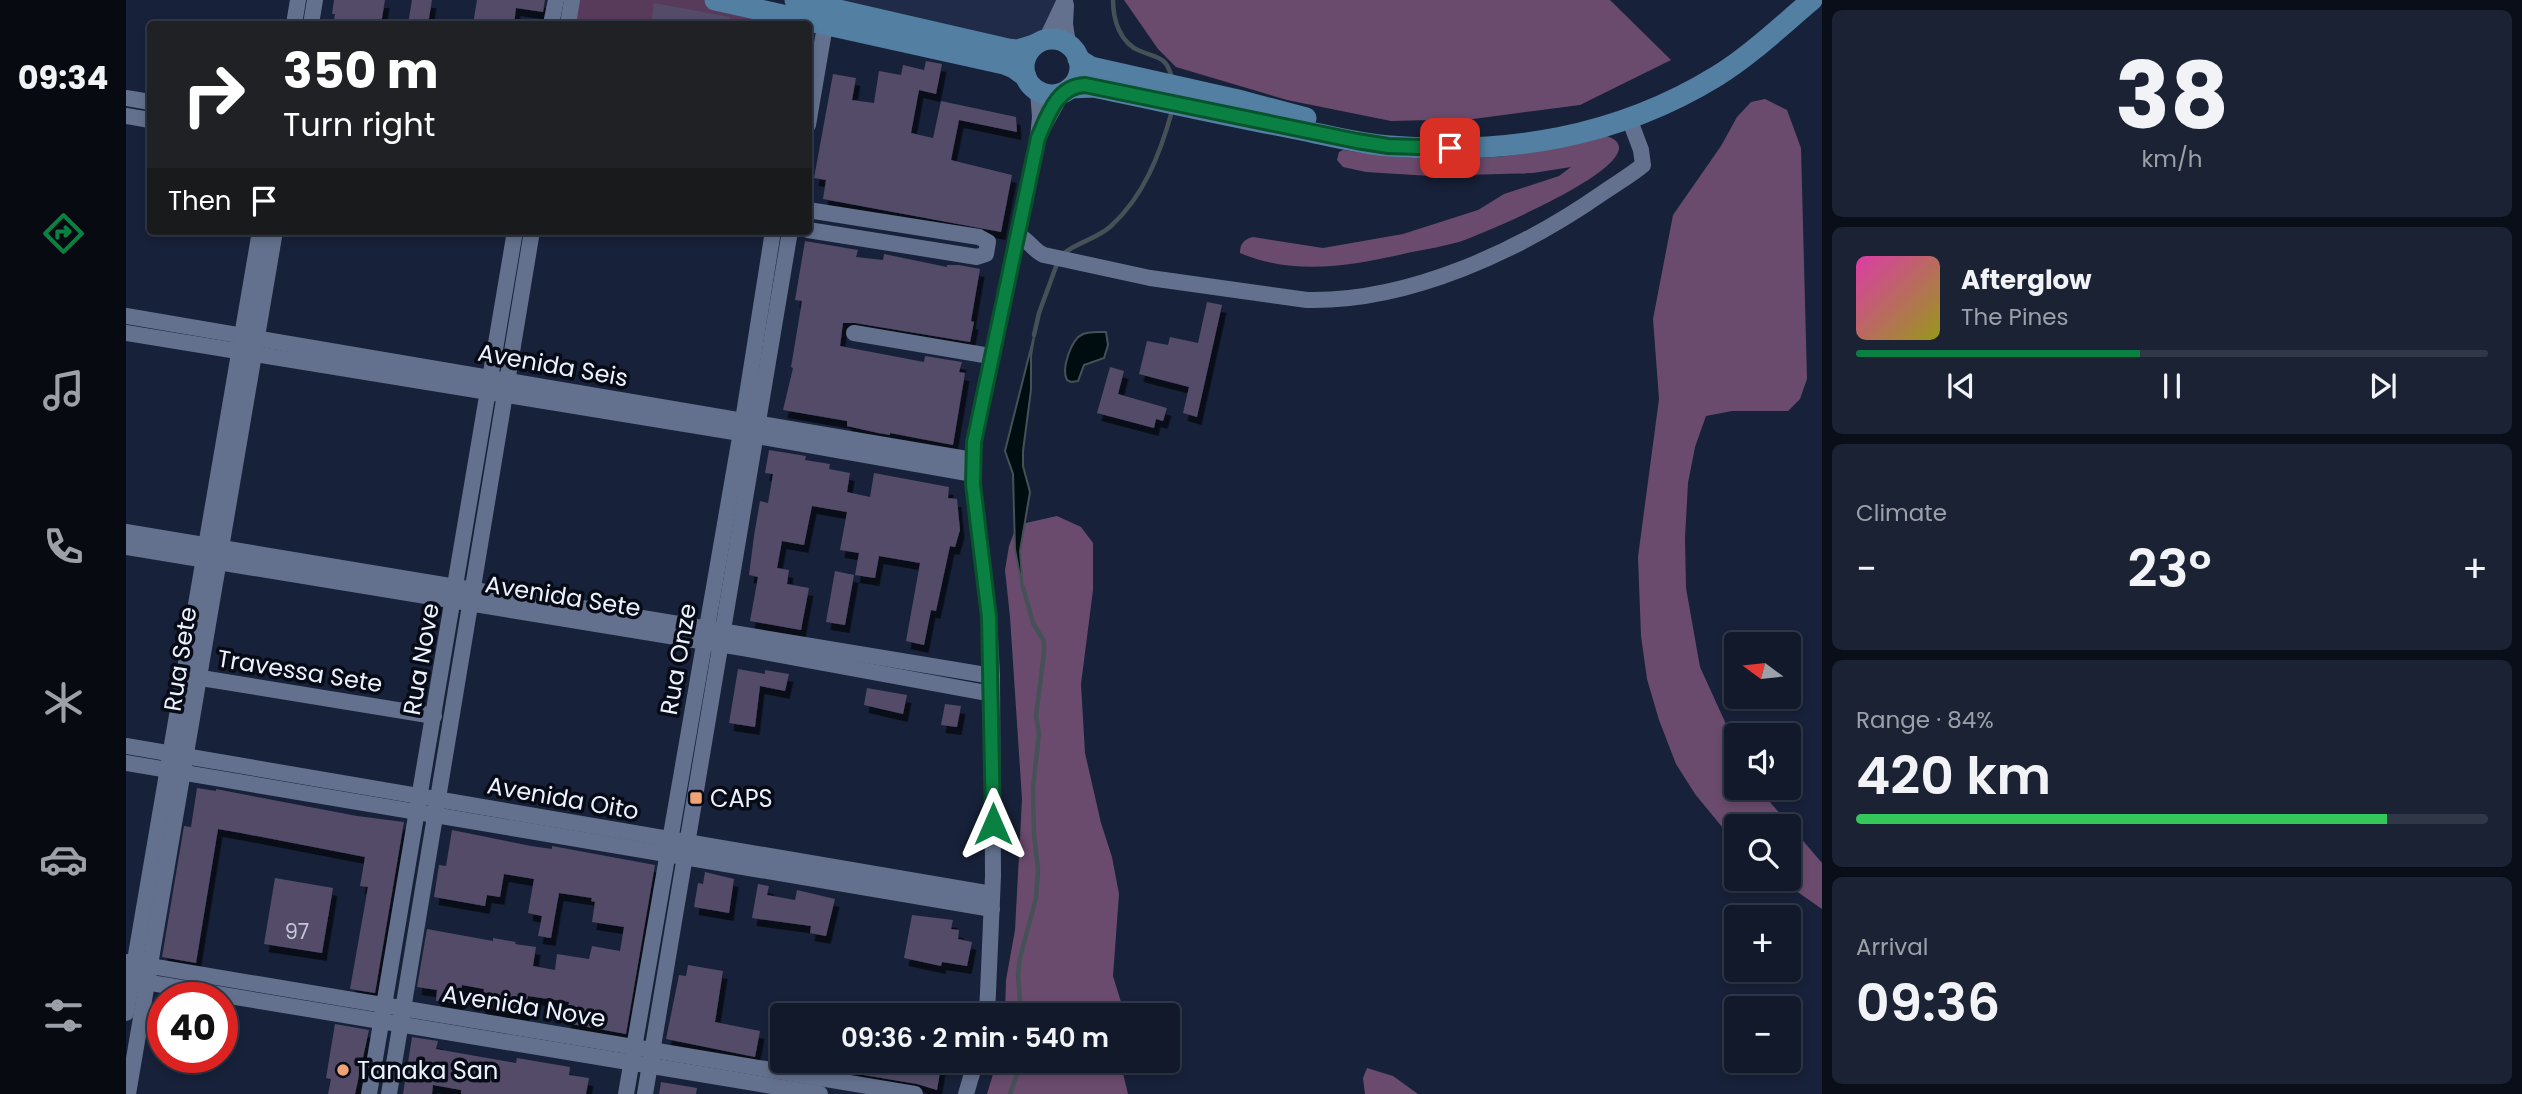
<!DOCTYPE html>
<meta charset="utf-8">
<style>
:root{--surface:#11192b;--page:#1a2233;--text:#f1f3f6;--muted:#9ca0a9;--line:#303847;--accent:#0b8043}
body{margin:0;font-family:Poppins,sans-serif;background:var(--page);color:var(--text);height:100vh;display:flex;flex-direction:column;font-size:26px;white-space:nowrap}
*{box-sizing:border-box;margin:0}
p{font-size:23px;color:var(--muted)}
.icon{flex:none;width:38px;height:38px;fill:none;stroke:currentColor;stroke-width:2;stroke-linecap:round;stroke-linejoin:round}
.map{position:relative;flex:1;overflow:hidden}
.sheet{display:flex;flex-direction:column;gap:10px;padding:10px;background:#090e18;width:700px}
.sheet>*{flex:none}
.hud{position:absolute;left:21px;top:21px;width:665px;height:214px;border-radius:7px;box-shadow:0 4px 10px #0003,0 0 0 2px var(--line);background:#202124;color:#fff;overflow:hidden}
.needle{width:46px;rotate:285deg}
.buttons{position:absolute;left:1598px;top:632px;display:grid;gap:14px}
.buttons a{display:grid;place-items:center;width:77px;height:77px;border-radius:7px;background:var(--surface);box-shadow:0 4px 10px #0003,0 0 0 2px var(--line);font-size:35px}
.speed{position:absolute;left:21px;top:982px;display:flex;gap:14px;font-size:35px;font-weight:700;text-align:center}
.speed>*{display:grid;place-content:center;width:91px;height:91px;border-radius:50%;background:var(--surface);box-shadow:0 4px 10px #0003,0 0 0 2px var(--line);line-height:1}
.speed .limit{border:10px solid #d22;background:#fff;color:#111}
.pin{position:absolute;display:grid;place-items:center;width:60px;height:60px;color:#fff;margin:-30px;border-radius:14px;box-shadow:0 4px 10px #0006}
.me{position:absolute;width:77px;margin:-38px;rotate:0deg;stroke-linejoin:round;filter:drop-shadow(0 0 5px #0008)}
.turn{display:flex;align-items:center;gap:24px;height:147px;padding:0 21px;font-size:32px}
.turn .icon{width:91px;height:91px;stroke-width:2.5}
.turn b{display:block;font-size:49px;line-height:60px}
.then{display:flex;align-items:center;height:66px;padding:0 21px;background:#0003;gap:14px;font-size:26px}
.big{font-size:52px;font-weight:600;line-height:1.1}
.sheet .tile{flex:1;display:flex;flex-direction:column;justify-content:center;gap:10px;min-width:0;padding:0 24px;border-radius:10px;background:var(--page)}
.sheet .dial{align-items:center;gap:0}
.dial b{font-size:91px;line-height:1}
.song{display:flex;align-items:center;gap:21px}
.cover{width:84px;height:84px;border-radius:10px;background:linear-gradient(135deg,hsl(320 70% 55%),hsl(60 70% 35%))}
.played{height:7px;border-radius:4px;background:linear-gradient(90deg,var(--accent) 45%,var(--line) 45%)}
.keys{display:flex;justify-content:space-around;direction:ltr}
.heat{display:flex;justify-content:space-between;align-items:center;font-size:38px;direction:ltr}
.charge{height:10px;border-radius:5px;background:linear-gradient(90deg,#34c759 84%,var(--line) 0)}
.trip{position:absolute;left:644px;top:1003px;width:410px;height:70px;border-radius:7px;background:var(--surface);box-shadow:0 4px 10px #0003,0 0 0 2px var(--line);font-weight:600;line-height:70px;text-align:center}
main{display:flex;flex:1;min-height:0}
.tab-bar{display:flex;flex-direction:column;width:126px;justify-content:space-around;align-items:center;background:#070a11;color:var(--muted)}
.tab-bar .icon{width:49px;height:49px}
.tab-bar .selected{color:var(--accent)}
.tab-bar b{font-size:32px;color:var(--text)}
.map>svg:first-child{display:block}
.built{fill:#1f2b49}
.green{fill:#583a5b}
.forest{fill:#6a4b6d}
.water{fill:#000d10;stroke:#465157;stroke-width:2}
.lines{fill:none;stroke-linecap:round;stroke-linejoin:round}
.stream{stroke:#465157;stroke-width:4.5}
.building{fill:#524b68;filter:url(#shadow)}
.minor{stroke:#64718e;stroke-width:16}
.major{stroke:#527fa2;stroke-width:21}
.route-casing{stroke:#07532c;stroke-width:18}
.route{stroke:#0b8043;stroke-width:12}
.poi-dot{fill:#efa377;stroke:#070b15;stroke-width:2.5}
.labels{text-anchor:middle;dominant-baseline:central;stroke-width:7;stroke-linejoin:round;paint-order:stroke}
.number-label{font-size:21px;fill:#c5c8d8}
.street-label{font-size:24px;fill:#ebf1fe;stroke:#070b15}
.poi-label{font-size:24px;fill:#ebf1fe;stroke:#070b15;text-anchor:start}
</style>
<main>
<nav class="tab-bar">
<b>09:34</b>
<svg class="icon selected" aria-label="directions" viewBox="0 0 24 24"><path d="M12 3l9 9-9 9-9-9zM9 14v-3h6M13 9l2 2-2 2"/></svg>
<svg class="icon" aria-label="music" viewBox="0 0 24 24"><path d="M9 18V5l10-2v13"/><circle cx="6" cy="18" r="3"/><circle cx="16" cy="16" r="3"/></svg>
<svg class="icon" aria-label="phone" viewBox="0 0 24 24"><path d="M5 4h4l2 5-3 2q2 4 5 5l2-3 5 2v4C11 20 4 13 5 4z"/></svg>
<svg class="icon" aria-label="climate" viewBox="0 0 24 24"><path d="M12 3v18M4 7l16 10M4 17L20 7"/></svg>
<svg class="icon" aria-label="car" viewBox="0 0 24 24"><path d="M5 17H2v-5l4-1 3-4h7l3 4 3 1v5h-3M9 17h6M6 11h13"/><circle cx="7" cy="17" r="2"/><circle cx="17" cy="17" r="2"/></svg>
<svg class="icon" aria-label="filters" viewBox="0 0 24 24"><path d="M4 7h16M4 17h16"/><circle cx="9" cy="7" r="2"/><circle cx="15" cy="17" r="2"/></svg>
</nav>
<div class="map">
<svg width="1696" height="1094" viewBox="0 0 1696 1094">
<defs>
<filter id="shadow"><feDropShadow dx="4.5" dy="8" stdDeviation="0" flood-color="#0009"/></filter>
</defs>
<rect width="100%" height="100%" fill="#172139"/>
<!-- built -->
<path class="built" d="M681 0H937L923 32 892 46Z"/>
<!-- green -->
<path class="green" d="M446 0H589L680 24H442Z"/>
<!-- forest -->
<g class="forest">
<path d="M998 0H1484L1545 60 1454 105 1347 119 1265 121 1161 100 1050 67 1032 49Z"/>
<path d="M1639 99 1661 110 1675 148 1681 379 1674 399 1662 411H1606L1580 416 1569 447 1562 483 1559 538 1560 588 1574 667 1610 746V788H1632L1696 863V909L1653 879 1662 878V826H1610V844L1569 794 1550 764 1533 720 1521 679 1515 636 1512 557 1533 399 1527 319 1547 215 1595 146 1611 117 1625 102Z"/>
<path d="M1481 136C1542 158 1351 236 1333 242 1318 246 1302 249 1286 252 1230 265 1170 277 1114 253 1114 243 1119 239 1127 237L1197 248 1277 234 1352 210 1378 194 1433 176 1445 167 1407 173 1304 176 1240 172 1217 167 1211 160 1213 152 1217 150C1276 159 1335 163 1395 154 1424 150 1452 142 1481 136Z"/>
<path d="M931 516 955 527 967 543V590L955 684 959 753 975 823 986 857 993 894 987 976 999 1015H879L880 980 889 930 896 799 884 617 879 570 883 546 891 525Z"/>
<path d="M871 1061H994L1002 1094H861Z"/>
<path d="M1241 1068 1267 1076 1292 1094H1239L1237 1078Z"/>
</g>
<!-- water -->
<g class="water">
<path d="M909 332 905 356V390L897 451V466L904 492 894 551 897 592 889 549 887 474 879 451Z"/>
<path d="M980 332 982 345 978 358 958 365 952 381 945 382 941 380C935 369 945 339 957 334 964 331 973 332 980 332Z"/>
</g>
<g class="lines">
<!-- stream -->
<g class="stream">
<path d="M987 0C987 20 994 43 1014 51 1033 59 1040 56 1046 78"/>
<path d="M937 254C951 242 971 239 985 226 1018 196 1034 154 1046 111"/>
<path d="M908 335 913 313 932 261"/>
<path d="M895 1015 892 974 894 958 910 898 912 869 908 835 907 788 913 733 910 716 918 653V641L907 623 897 587"/>
<path d="M884 1094 896 1060"/>
</g>
</g>
<!-- building -->
<g class="building">
<path d="M208 0H259L255 24H207L209 14H206Z"/>
<path d="M286 0H306L302 24H282Z"/>
<path d="M351 0H419L417 12 390 8 388 24H347Z"/>
<path d="M528 3 604 17 603 24H525Z"/>
<path d="M800 61 816 64 810 94 793 90 785 133 807 138 815 101 890 117 891 132 833 120 825 160 886 175 875 232 697 199 700 180 688 178 707 74 730 78 726 100 748 103 753 71 775 75 777 65 798 70Z"/>
<path d="M679 241 732 250 730 257 757 260 758 254 821 267V265H833L854 269 845 321 848 322 844 342 729 323H717L714 346 798 362 799 356 836 362 833 372 839 373 827 445 764 433V435L752 433 721 426V421L657 410 667 368 665 367 676 301 669 300Z"/>
<path d="M1081 302 1096 305 1071 417 1057 413 1063 387 1013 374 1021 341 1042 345 1044 337 1072 343Z"/>
<path d="M984 367 998 371 992 394 1041 408 1037 421 1030 419 1028 428 971 413Z"/>
<path d="M643 450 680 456 679 460 704 464 703 469 724 473 721 492 744 497 748 473 823 487 822 498 831 499 834 530 829 547 824 546 810 611 805 610 798 645 780 641 794 563 753 556 749 578 729 575 733 553 714 550 721 512 686 506 678 545 656 541 651 568 663 570 661 584 683 588 675 630 624 621 632 577 623 575 628 536 634 501 642 503 647 474 639 473Z"/>
<path d="M709 571 728 575 719 625 700 622Z"/>
<path d="M612 669 639 674V670L663 674 659 691 634 686 629 727 603 723Z"/>
<path d="M741 688 781 695 777 714 738 705Z"/>
<path d="M819 704 835 706 831 727 815 725Z"/>
<path d="M71 788 90 791V789L231 816 278 822 249 993 224 989 242 887 234 886 239 857 115 833 92 829 70 963 36 957 58 826 65 827Z"/>
<path d="M326 830 405 846 426 849V846L529 865 500 1034 440 1023 443 1002 402 996 399 1013 355 1007 358 989 336 985 333 1004 310 1001 311 990 291 987 301 929 367 941V938L390 942 389 944 410 947 407 966 429 970 431 954 463 959 466 946 494 951 498 927 466 922 469 902 465 901 466 898 433 893 425 938 412 936 416 916 402 913 408 879 378 874 374 897 361 895 359 906 308 897 313 865 320 866Z"/>
<path d="M579 872 608 879 603 913 568 907 572 883 577 884Z"/>
<path d="M149 878 207 888 196 953 138 944Z"/>
<path d="M632 884 643 886 641 895 669 900 671 890 709 899 700 936 684 933 685 926 626 918Z"/>
<path d="M786 915 827 920 825 929 833 930 832 939 846 942 841 966 816 962 815 966 778 958Z"/>
<path d="M562 965 597 971 589 1022 634 1031 629 1057 540 1039 553 975 560 976Z"/>
<path d="M209 1024 243 1030 229 1094H202L205 1079 200 1078Z"/>
<path d="M286 1037 312 1041 310 1049 390 1063 391 1058 444 1067 443 1075 463 1078 460 1094H335V1090L307 1085 306 1094H277Z"/>
<path d="M678 1060H816L811 1090 791 1084 678 1065Z"/>
<path d="M535 1082 571 1088 570 1094H533Z"/>
</g>
<g class="lines">
<!-- minor -->
<g class="minor">
<path d="M940 5 939 24 942 44"/>
<path d="M168 24 172 0"/>
<path d="M185 24 189 0"/>
<path d="M425 24 430 0"/>
<path d="M442 24 446 0"/>
<path d="M917 40 923 34 939 0"/>
<path d="M0 98 24 102"/>
<path d="M0 116 24 120"/>
<path d="M682 125 701 14"/>
<path d="M916 129 936 93"/>
<path d="M682 210 853 237 862 242 860 254 851 257 682 230"/>
<path d="M891 235C903 239 906 250 918 255L1024 278 1181 300C1284 302 1395 250 1478 192 1491 183 1505 175 1517 165L1515 150 1503 118"/>
<path d="M0 316 847 460"/>
<path d="M0 333 614 433 847 474"/>
<path d="M728 333 864 356"/>
<path d="M0 532 866 676"/>
<path d="M0 547 617 648 866 694"/>
<path d="M75 678 308 716"/>
<path d="M0 746 866 894"/>
<path d="M0 763 866 909"/>
<path d="M0 962 789 1094"/>
<path d="M13 981 694 1094"/>
<path d="M0 1013 134 231"/>
<path d="M861 1015 867 876 866 676 863 617 847 484 848 442 912 138 914 117 912 91"/>
<path d="M2 1094 149 231"/>
<path d="M243 1094 389 231"/>
<path d="M263 1094 406 231"/>
<path d="M500 1094 617 420 647 231"/>
<path d="M519 1094 664 231"/>
<path d="M840 1094 850 1060"/>
</g>
<!-- major -->
<g class="major">
<path d="M589 0 878 64 888 68 900 77"/>
<path d="M669 0 882 49 892 50 908 45"/>
<circle cx="926" cy="67" r="28"/>
<path d="M952 59 965 67 1112 100 1180 118"/>
<path d="M944 88 967 87C1035 101 1102 116 1170 129 1201 135 1232 144 1264 146 1380 155 1490 138 1591 76 1625 55 1655 26 1686 0"/>
</g>
</g>
<g class="lines">
<defs>
<path id="route" d="M867 824 863 617 847 484 848 442 912 138C922 115 931 86 959 85L1231 141 1262 146 1324 148"/>
</defs>
<!-- route casing -->
<use href="#route" class="route-casing"/>
<!-- route -->
<use href="#route" class="route"/>
</g>
<!-- markers -->
<g class="poi-dot">
<rect x="563" y="791" width="14" height="14" rx="3.5"/>
<circle cx="217" cy="1070" r="7"/>
</g>
<g class="labels">
<!-- number labels -->
<g class="number-label">
<text x="171" y="931">97</text>
</g>
<!-- street labels -->
<g class="street-label">
<text transform="translate(427 365) rotate(10)">Avenida Seis</text>
<text transform="translate(437 596) rotate(9)">Avenida Sete</text>
<text transform="translate(54 659) rotate(-81)">Rua Sete</text>
<text transform="translate(295 659) rotate(-80)">Rua Nove</text>
<text transform="translate(552 659) rotate(-80)">Rua Onze</text>
<text transform="translate(174 671) rotate(9)">Travessa Sete</text>
<text transform="translate(437 798) rotate(10)">Avenida Oito</text>
<text transform="translate(398 1006) rotate(9)">Avenida Nove</text>
</g>
<!-- poi labels -->
<g class="poi-label">
<text x="584" y="798">CAPS</text>
<text x="231" y="1070">Tanaka San</text>
</g>
</g>
</svg>
<div class="buttons">
<a><svg class="needle" viewBox="-14 -14 28 28"><path d="M0-13l5 13h-10z" fill="#e53935"/><path d="M0 13l5-13h-10z" fill="#9ca0a9"/></svg></a>
<a><svg class="icon" aria-label="sound" viewBox="0 0 24 24"><path d="M4 9h4l5-4v14l-5-4H4zM17 9q2 3 0 6"/></svg></a>
<a><svg class="icon" aria-label="search" viewBox="0 0 24 24"><circle cx="10" cy="10" r="6"/><path d="M15 15l6 6"/></svg></a>
<a>+</a>
<a>−</a>
</div>
<div class="speed"><div class="limit">40</div></div>
<div class="pin" style="left:1324px;top:148px;background:#d93025"><svg class="icon" aria-label="arrive" viewBox="0 0 24 24"><path d="M6 21V4h12l-3 4 3 4H6"/></svg></div>
<svg class="me" style="left:867px;top:824px" viewBox="-20 -20 40 40"><path d="M0-17L14 15 0 8-14 15z" fill="#0b8043" stroke="#fff" stroke-width="4"/></svg>
<div class="trip">09:36 · 2 min · 540 m</div>
<div class="hud">
<div class="turn"><svg class="icon" aria-label="right" viewBox="0 0 24 24"><path d="M7 20v-9h11M14 6l5 5-5 5"/></svg><div><b>350 m</b>Turn right</div></div>
<div class="then">Then<svg class="icon" aria-label="arrive" viewBox="0 0 24 24"><path d="M6 21V4h12l-3 4 3 4H6"/></svg></div>
</div>
</div>
<section class="sheet">
<div class="tile dial"><b>38</b><p>km/h</p></div>
<div class="tile">
<div class="song"><i class="cover"></i><div><b>Afterglow</b><p>The Pines</p></div></div>
<div class="played"></div>
<div class="keys"><svg class="icon" aria-label="previous" viewBox="0 0 24 24"><path d="M18 5L8 12l10 7zM5 5v14"/></svg><svg class="icon" aria-label="pause" viewBox="0 0 24 24"><path d="M8 5v14M16 5v14"/></svg><svg class="icon" aria-label="next" viewBox="0 0 24 24"><path d="M6 5l10 7-10 7zM19 5v14"/></svg></div>
</div>
<div class="tile"><p>Climate</p>
<div class="heat"><a>−</a><b class="big">23°</b><a>+</a></div>
</div>
<div class="tile"><p>Range · 84%</p><b class="big">420 km</b><div class="charge"></div></div>
<div class="tile"><p>Arrival</p><b class="big">09:36</b></div>
</section>
</main>
